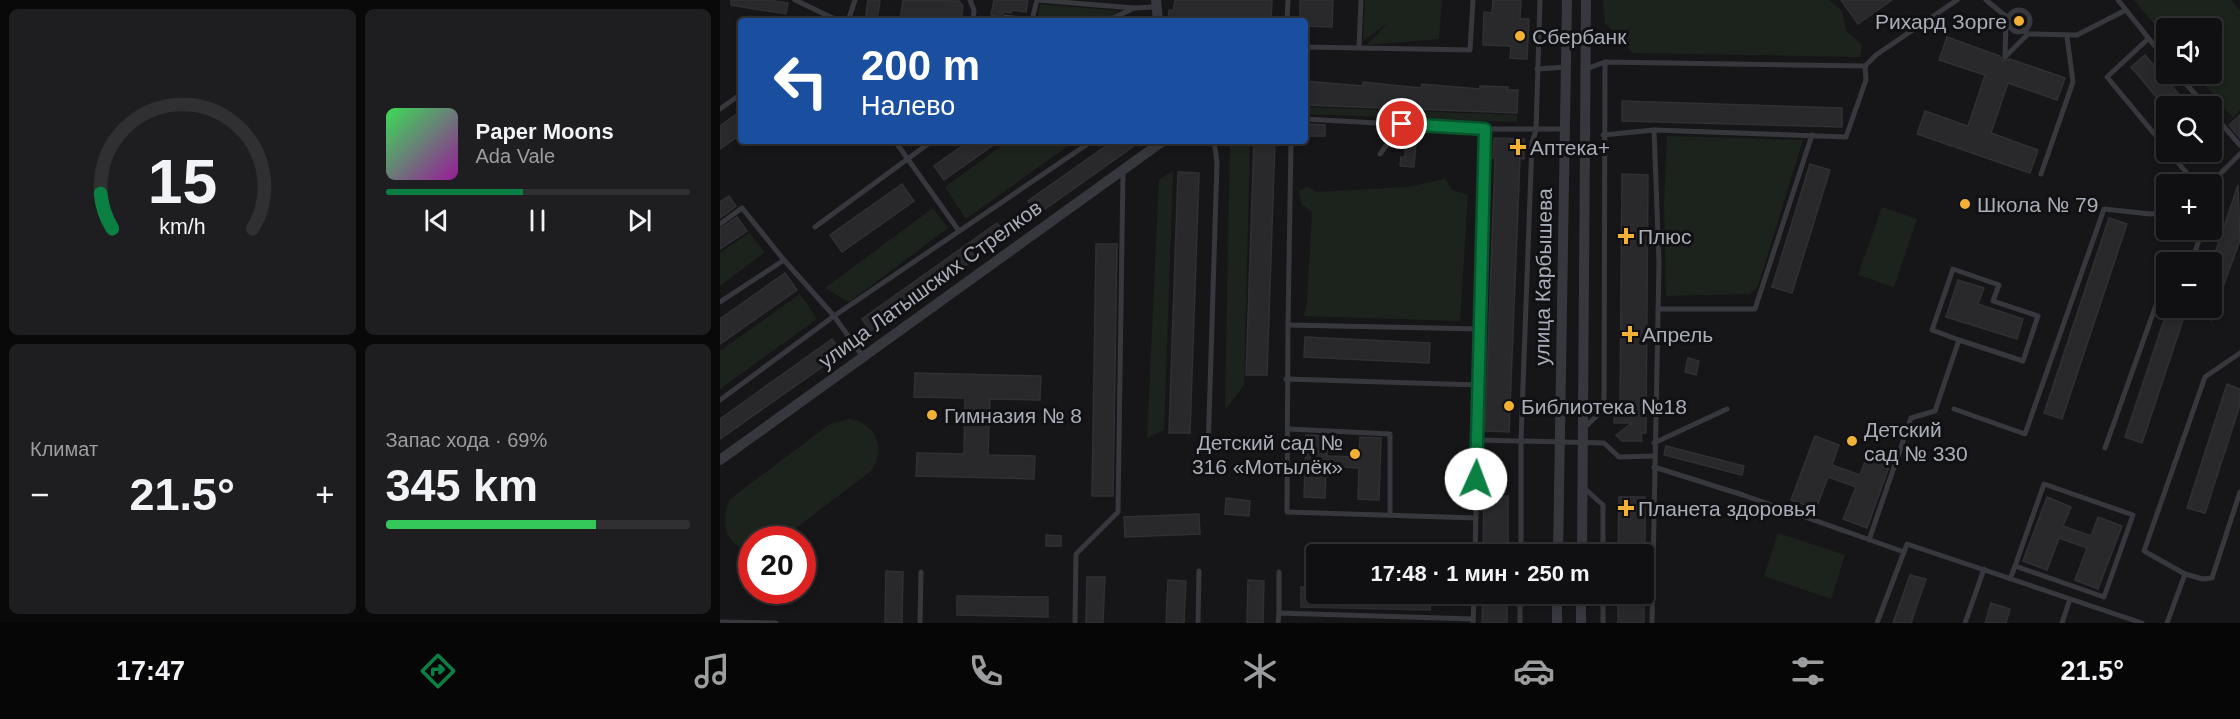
<!DOCTYPE html>
<html lang="ru">
<meta charset="utf-8">
<style>
:root{--surface:#101012;--page:#1e1e20;--text:#f1f3f6;--muted:#9c9d9f;--line:#303032;--accent:#0b8043}
body{margin:0;font-family:Helvetica,sans-serif;background:var(--page);color:var(--text);height:100vh;display:flex;flex-direction:column;font-size:22px;white-space:nowrap}
*{box-sizing:border-box;margin:0}
p{font-size:20px;color:var(--muted)}
.icon{flex:none;width:33px;height:33px;fill:none;stroke:currentColor;stroke-width:2;stroke-linecap:round;stroke-linejoin:round}
.map{position:relative;flex:1;overflow:hidden}
.side{display:flex;flex-direction:column;gap:9px;padding:9px;background:#09090a;width:720px}
.side>*{flex:none}
.hud{position:absolute;left:18px;top:18px;width:570px;height:126px;border-radius:6px;box-shadow:0 3px 9px #0003,0 0 0 2px var(--line);background:#1a4fa0;color:#fff;overflow:hidden}
.tools{position:absolute;left:1436px;top:18px;display:grid;gap:12px}
.tools a{display:grid;place-items:center;width:66px;height:66px;border-radius:6px;background:var(--surface);box-shadow:0 3px 9px #0003,0 0 0 2px var(--line);font-size:30px}
.speed{position:absolute;left:18px;top:526px;display:flex;gap:12px;font-size:30px;font-weight:700;text-align:center}
.speed>*{display:grid;place-content:center;width:78px;height:78px;border-radius:50%;background:var(--surface);box-shadow:0 3px 9px #0003,0 0 0 2px var(--line);line-height:1}
.speed .limit{border:9px solid #d22;background:#fff;color:#111}
.pin{position:absolute;display:grid;place-items:center;width:51px;height:51px;color:#fff;margin:-26px;border:3px solid #fff;border-radius:50%;box-shadow:0 2px 6px #0007}
.me{position:absolute;width:66px;margin:-33px;rotate:2deg;stroke-linejoin:round;filter:drop-shadow(0 0 4px #0008)}
.turn{display:flex;align-items:center;gap:21px;height:126px;padding:0 24px;font-size:27px}
.turn .icon{width:78px;height:78px;stroke-width:2.5}
.turn b{display:block;font-size:42px;line-height:51px}
.big{font-size:45px;font-weight:700;line-height:1.1}
.side .card{flex:1;display:flex;flex-direction:column;justify-content:center;gap:9px;min-width:0;padding:0 21px;border-radius:9px;background:var(--page)}
.side .dial{align-items:center;gap:0}
.dial svg{height:156px;overflow:visible;fill:none;stroke:var(--line);stroke-width:7;stroke-linecap:round;text-anchor:middle}
.dial text{fill:var(--text);stroke:none}
.song{display:flex;align-items:center;gap:18px}
.cover{width:72px;height:72px;border-radius:9px;background:linear-gradient(135deg,hsl(130 70% 55%),hsl(300 70% 35%))}
.played{height:6px;border-radius:3px;background:linear-gradient(90deg,var(--accent) 45%,var(--line) 45%)}
.keys{display:flex;justify-content:space-around;direction:ltr}
.heat{display:flex;justify-content:space-between;align-items:center;font-size:33px;direction:ltr}
.charge{height:9px;border-radius:4px;background:linear-gradient(90deg,#34c759 69%,var(--line) 0)}
.side .tiles{flex:1;display:grid;gap:9px;grid-template-columns:repeat(2,1fr)}
.trip{position:absolute;left:586px;top:544px;width:348px;height:60px;border-radius:6px;background:var(--surface);box-shadow:0 3px 9px #0003,0 0 0 2px var(--line);font-weight:700;line-height:60px;text-align:center}
.dock{display:flex;height:96px;justify-content:space-around;align-items:center;background:#060607;color:var(--muted)}
.dock .icon{width:42px;height:42px}
.dock .on{color:var(--accent)}
.dock b{font-size:27px;color:var(--text)}
main{display:flex;flex:1;min-height:0}
.map>svg:first-child{display:block}
.green{fill:#1c231d}
.building{fill:#29292c;stroke:#303034;stroke-width:1.5}
.lines{fill:none;stroke-linecap:round;stroke-linejoin:round}
.lane{stroke:#37383d;stroke-width:5}
.street{stroke:#37383d;stroke-width:10}
.route-casing{stroke:#07532c;stroke-width:15}
.route{stroke:#0b8043;stroke-width:10}
.poi-dot{fill:#f2b134;stroke:#111113;stroke-width:2}
.labels{text-anchor:middle;dominant-baseline:central;stroke-width:6;stroke-linejoin:round;paint-order:stroke}
.poi-label{font-size:21px;fill:#a8adb8;stroke:#111113;text-anchor:start}
.street-label{font-size:21px;fill:#a8adb8;stroke:#111113}
</style>
<main>
<section class="side">
<div class="tiles">
<div class="card dial"><svg viewBox="0 0 100 80">
<path d="M14 69A42 42 0 1 1 86 69"/>
<path d="M14 69A42 42 0 0 1 8 51" stroke="#0b8043"/>
<text x="50" y="56" font-size="32" font-weight="700">15</text>
<text x="50" y="72" font-size="11">km/h</text>
</svg></div>
<div class="card">
<div class="song"><i class="cover"></i><div><b>Paper Moons</b><p>Ada Vale</p></div></div>
<div class="played"></div>
<div class="keys"><svg class="icon" aria-label="previous" viewBox="0 0 24 24"><path d="M18 5L8 12l10 7zM5 5v14"/></svg><svg class="icon" aria-label="pause" viewBox="0 0 24 24"><path d="M8 5v14M16 5v14"/></svg><svg class="icon" aria-label="next" viewBox="0 0 24 24"><path d="M6 5l10 7-10 7zM19 5v14"/></svg></div>
</div>
<div class="card"><p>Климат</p>
<div class="heat"><a>−</a><b class="big">21.5°</b><a>+</a></div>
</div>
<div class="card"><p>Запас хода · 69%</p><b class="big">345 km</b><div class="charge"></div></div>
</div>
</section>
<div class="map">
<svg width="1520" height="623" viewBox="0 0 1520 623">
<rect width="100%" height="100%" fill="#161618"/>
<!-- green -->
<g class="green">
<path d="M645 0H746H722L719 39 647 45 668 23 643 41Z"/>
<path d="M883 0H1109L1122 11 1126 31 1142 45 1140 57 913 53 885 23Z"/>
<path d="M1414 0H1511L1520 11V110L1513 118 1476 74H1491V28H1446V38Z"/>
<path d="M320 4 399 11 384 21H317Z"/>
<path d="M585 107 797 115V122L585 114Z"/>
<path d="M947 136 1083 140 1038 286 1030 294 946 296 944 203Z"/>
<path d="M288 141H355L246 219 225 187Z"/>
<path d="M510 141H530L524 385 505 410Z"/>
<path d="M453 171 444 430 427 438 439 180Z"/>
<path d="M725 179 732 190 748 195 740 321 584 316 587 301 592 212 581 204 579 190 587 187 597 192 687 187Z"/>
<path d="M1162 207 1197 219 1174 287 1138 275Z"/>
<path d="M213 208 228 228 129 302 105 288Z"/>
<path d="M29 233 45 252 0 286V253Z"/>
<path d="M80 294 97 319 0 389V351Z"/>
<path d="M130 419C156 423 167 450 151 471L60 540H32L31 551C5 547 0 521 10 499L110 424Z"/>
<path d="M1058 533 1125 555 1111 599 1044 576Z"/>
</g>
<!-- building -->
<g class="building">
<path d="M11 0H48L68 3 66 14 11 5Z"/>
<path d="M148 0H160L157 21H145Z"/>
<path d="M183 0 239 1 243 6 241 21H180Z"/>
<path d="M274 0H308L306 12 292 10 291 13 284 12 280 17 271 15Z"/>
<path d="M455 0H552L551 21H448L449 10 453 11Z"/>
<path d="M580 0H613L612 27 585 26V21H580Z"/>
<path d="M773 0H801L800 19H809L807 59 790 58 791 46 763 45 764 12 772 13Z"/>
<path d="M1121 0H1172L1138 24Z"/>
<path d="M1227 37 1280 56 1283 61 1290 59 1345 78 1337 100 1288 83 1271 133 1318 150 1310 173 1197 134 1205 111 1248 126 1265 75 1219 60Z"/>
<path d="M1425 55 1469 106H1444L1411 67Z"/>
<path d="M585 81 643 86V82L701 88 702 84 760 89V86L788 87 787 90H798L797 113 585 105Z"/>
<path d="M902 101 1122 108V127L902 121Z"/>
<path d="M21 111V134L0 149V126Z"/>
<path d="M1520 115V138L1509 125Z"/>
<path d="M589 124 605 125V136H588Z"/>
<path d="M774 138 804 139V159L800 158 789 432 765 431 775 158H773Z"/>
<path d="M249 141H279L224 180 214 166Z"/>
<path d="M393 141H421L318 214 308 201Z"/>
<path d="M534 141H555L547 375H526Z"/>
<path d="M685 143H696L694 167 680 166 681 157H685Z"/>
<path d="M1090 164 1110 170 1072 293 1052 287Z"/>
<path d="M458 172 479 173 470 433H449Z"/>
<path d="M902 174 928 175 926 433H921L922 441H902L896 435 912 423H894V414H900Z"/>
<path d="M182 184 194 201 122 252 110 235Z"/>
<path d="M1518 185 1520 240 1491 320 1465 308H1491V265Z"/>
<path d="M9 196 16 206 0 218V202Z"/>
<path d="M17 217 27 231 0 249V229Z"/>
<path d="M1389 218 1407 224 1342 419 1324 413Z"/>
<path d="M277 223 287 236 151 332 142 319Z"/>
<path d="M376 244H397L393 496H372Z"/>
<path d="M65 273 77 290 0 344V319Z"/>
<path d="M1238 280 1264 288 1258 304 1303 319 1297 339 1226 317Z"/>
<path d="M1446 314 1463 320 1422 443 1405 437Z"/>
<path d="M585 337 710 343 709 363 584 357Z"/>
<path d="M112 339 122 353 0 439V419Z"/>
<path d="M968 358 979 361 976 375 965 372Z"/>
<path d="M195 373 321 376 320 400 270 399 268 455 315 456 314 479 196 476 197 453 244 454 245 398 194 397Z"/>
<path d="M1507 384 1520 389V405L1485 513 1467 508Z"/>
<path d="M586 435 607 436V456L639 457 640 437 661 438 659 500 638 499 639 468 606 466 605 498 584 497Z"/>
<path d="M1095 436 1119 445 1112 465 1140 475 1147 456 1170 464 1147 528 1123 519 1136 487 1108 477 1096 509 1071 500Z"/>
<path d="M946 446 1024 466 1022 475 944 455Z"/>
<path d="M764 496H788V555H763Z"/>
<path d="M899 497H925V555H898Z"/>
<path d="M1327 497 1351 507 1343 526 1371 536 1378 517 1402 526 1378 589 1355 580 1367 548 1339 538 1327 570 1303 561Z"/>
<path d="M506 498 530 501 529 516 505 514Z"/>
<path d="M479 514 480 534 405 537 404 517Z"/>
<path d="M326 535 341 536V546H326Z"/>
<path d="M166 571 183 572 182 623H165Z"/>
<path d="M1190 575 1206 579 1191 623H1173Z"/>
<path d="M367 577H385L383 623H366Z"/>
<path d="M448 580 466 581 464 623H446Z"/>
<path d="M528 580 544 581 543 623H527Z"/>
<path d="M581 587H597V594H710V610L581 607Z"/>
<path d="M763 594H787V623H762Z"/>
<rect x="898" y="594" width="26" height="29"/>
<path d="M237 596 328 597V617L237 615Z"/>
<path d="M1271 603 1290 609 1286 623H1265Z"/>
</g>
<g class="lines">
<!-- lane -->
<g class="lane">
<path d="M75 0 119 21"/>
<path d="M250 0 254 10 253 21"/>
<path d="M1266 0 1288 18"/>
<path d="M1398 0 1446 60"/>
<circle cx="1299" cy="21" r="11"/>
<path d="M285 17 312 20 317 0 414 8"/>
<path d="M128 21 135 0"/>
<path d="M387 21 414 8 435 7"/>
<path d="M567 21 568 0"/>
<path d="M1304 30 1308 34 1357 35 1406 10"/>
<path d="M1428 39 1387 77 1446 148"/>
<path d="M585 47 750 50 753 0"/>
<path d="M639 47 641 0"/>
<path d="M1285 57 1286 21"/>
<path d="M1285 57 1308 34"/>
<path d="M817 69 846 67"/>
<path d="M866 69 885 62 1145 66 1156 55 1237 0"/>
<path d="M1457 74 1486 106"/>
<path d="M0 109 21 94"/>
<path d="M1491 112 1520 145"/>
<path d="M585 119 764 129"/>
<path d="M934 130 1126 137 1146 80 1145 66"/>
<path d="M883 135 934 130 939 263 932 623"/>
<path d="M175 141 239 231"/>
<path d="M571 141 568 325 760 329"/>
<path d="M1449 152 1476 184"/>
<path d="M660 154 682 124"/>
<path d="M1321 174 1353 82 1347 37"/>
<path d="M1487 184 1497 177"/>
<path d="M1491 199 1497 177 1520 154"/>
<path d="M0 224 22 208 64 260"/>
<path d="M95 227 212 141"/>
<path d="M1472 262 1482 230"/>
<path d="M0 302 64 260 114 316 0 400"/>
<path d="M938 309H1035L1092 135"/>
<path d="M568 325 567 512 756 518"/>
<path d="M143 357 114 316 372 141"/>
<path d="M566 379 759 385"/>
<path d="M1234 409 1305 434 1384 209 1430 214 1446 213"/>
<path d="M864 428 884 409 885 62"/>
<path d="M569 429 670 434V515"/>
<path d="M757 440 884 443 899 457 934 456"/>
<path d="M934 443 1007 409"/>
<path d="M1385 448 1436 305 1446 299"/>
<path d="M488 452 497 162 494 141"/>
<path d="M934 467 1023 495 1184 552"/>
<path d="M864 488 883 505V555"/>
<path d="M1149 540 1191 418 1215 411 1239 340 1212 330 1233 269 1279 285 1273 301 1318 316 1303 361 1239 340"/>
<path d="M755 555 764 129H845"/>
<path d="M801 555V440L812 142 816 130 820 0"/>
<path d="M559 572V613"/>
<path d="M1465 574 1483 579 1492 578 1520 492"/>
<path d="M1290 579 1295 566 1324 484 1413 515 1384 597 1295 566"/>
<path d="M0 622 56 623"/>
<path d="M200 623 201 572"/>
<path d="M355 623 356 554 398 512 403 171"/>
<path d="M478 623 479 571"/>
<path d="M558 623 559 613 753 619"/>
<path d="M753 623 754 594"/>
<path d="M800 623V594"/>
<path d="M883 623V594"/>
<path d="M1157 623 1187 544 1422 623"/>
<path d="M1245 623 1264 569"/>
<path d="M1342 623 1350 599"/>
<path d="M1447 623 1465 574 1424 551 1485 377 1520 353"/>
</g>
<!-- street -->
<g class="street">
<path d="M436 0 438 21"/>
<path d="M0 460 443 141"/>
<path d="M838 555 847 0"/>
<path d="M862 555 866 0"/>
<path d="M837 623V594"/>
<path d="M861 623V594"/>
</g>
</g>
<g class="lines">
<defs>
<path id="route" d="M682 124 765 129 756 479"/>
</defs>
<!-- route casing -->
<use href="#route" class="route-casing"/>
<!-- route -->
<use href="#route" class="route"/>
</g>
<!-- markers -->
<g class="poi-dot">
<circle cx="1299" cy="21" r="6"/>
<circle cx="800" cy="36" r="6"/>
<path d="M795 138h6v6h6v6h-6v6h-6v-6h-6v-6h6z"/>
<circle cx="1245" cy="204" r="6"/>
<path d="M903 227h6v6h6v6h-6v6h-6v-6h-6v-6h6z"/>
<path d="M907 325h6v6h6v6h-6v6h-6v-6h-6v-6h6z"/>
<circle cx="789" cy="406" r="6"/>
<circle cx="212" cy="415" r="6"/>
<circle cx="1132" cy="441" r="6"/>
<circle cx="635" cy="454" r="6"/>
<path d="M903 499h6v6h6v6h-6v6h-6v-6h-6v-6h6z"/>
</g>
<g class="labels">
<!-- poi labels -->
<g class="poi-label">
<text x="1287" y="21" text-anchor="end">Рихард Зорге</text>
<text x="812" y="36">Сбербанк</text>
<text x="810" y="147">Аптека+</text>
<text x="1257" y="204">Школа № 79</text>
<text x="918" y="236">Плюс</text>
<text x="922" y="334">Апрель</text>
<text x="801" y="406">Библиотека №18</text>
<text x="224" y="415">Гимназия № 8</text>
<text x="1144" y="429">Детский<tspan x="1144" dy="24">сад № 330</tspan></text>
<text x="623" y="442" text-anchor="end">Детский сад №<tspan x="623" dy="24">316 «Мотылёк»</tspan></text>
<text x="918" y="508">Планета здоровья</text>
</g>
<!-- street labels -->
<g class="street-label">
<text transform="translate(823 277) rotate(-89)">улица Карбышева</text>
<text transform="translate(210 284) rotate(-36)">улица Латышских Стрелков</text>
</g>
</g>
</svg>
<div class="tools">
<a><svg class="icon" aria-label="sound" viewBox="0 0 24 24"><path d="M4 9h4l5-4v14l-5-4H4zM17 9q2 3 0 6"/></svg></a>
<a><svg class="icon" aria-label="search" viewBox="0 0 24 24"><circle cx="10" cy="10" r="6"/><path d="M15 15l6 6"/></svg></a>
<a>+</a>
<a>−</a>
</div>
<div class="speed"><div class="limit">20</div></div>
<div class="pin" style="left:682px;top:124px;background:#d93025"><svg class="icon" aria-label="arrive" viewBox="0 0 24 24"><path d="M6 21V4h12l-3 4 3 4H6"/></svg></div>
<svg class="me" style="left:756px;top:479px" viewBox="-20 -20 40 40"><circle r="19" fill="#fff"/><path d="M0-13L10 11 0 6-10 11z" fill="#0b8043"/></svg>
<div class="trip">17:48 · 1 мин · 250 m</div>
<div class="hud">
<div class="turn"><svg class="icon" aria-label="left" viewBox="0 0 24 24"><path d="M17 20v-9H6M10 6l-5 5 5 5"/></svg><div><b>200 m</b>Налево</div></div>
</div>
</div>
</main>
<nav class="dock">
<b>17:47</b>
<svg class="icon on" aria-label="directions" viewBox="0 0 24 24"><path d="M12 3l9 9-9 9-9-9zM9 14v-3h6M13 9l2 2-2 2"/></svg>
<svg class="icon" aria-label="music" viewBox="0 0 24 24"><path d="M9 18V5l10-2v13"/><circle cx="6" cy="18" r="3"/><circle cx="16" cy="16" r="3"/></svg>
<svg class="icon" aria-label="phone" viewBox="0 0 24 24"><path d="M5 4h4l2 5-3 2q2 4 5 5l2-3 5 2v4C11 20 4 13 5 4z"/></svg>
<svg class="icon" aria-label="climate" viewBox="0 0 24 24"><path d="M12 3v18M4 7l16 10M4 17L20 7"/></svg>
<svg class="icon" aria-label="car" viewBox="0 0 24 24"><path d="M5 17H2v-5l4-1 3-4h7l3 4 3 1v5h-3M9 17h6M6 11h13"/><circle cx="7" cy="17" r="2"/><circle cx="17" cy="17" r="2"/></svg>
<svg class="icon" aria-label="filters" viewBox="0 0 24 24"><path d="M4 7h16M4 17h16"/><circle cx="9" cy="7" r="2"/><circle cx="15" cy="17" r="2"/></svg>
<b>21.5°</b>
</nav>
